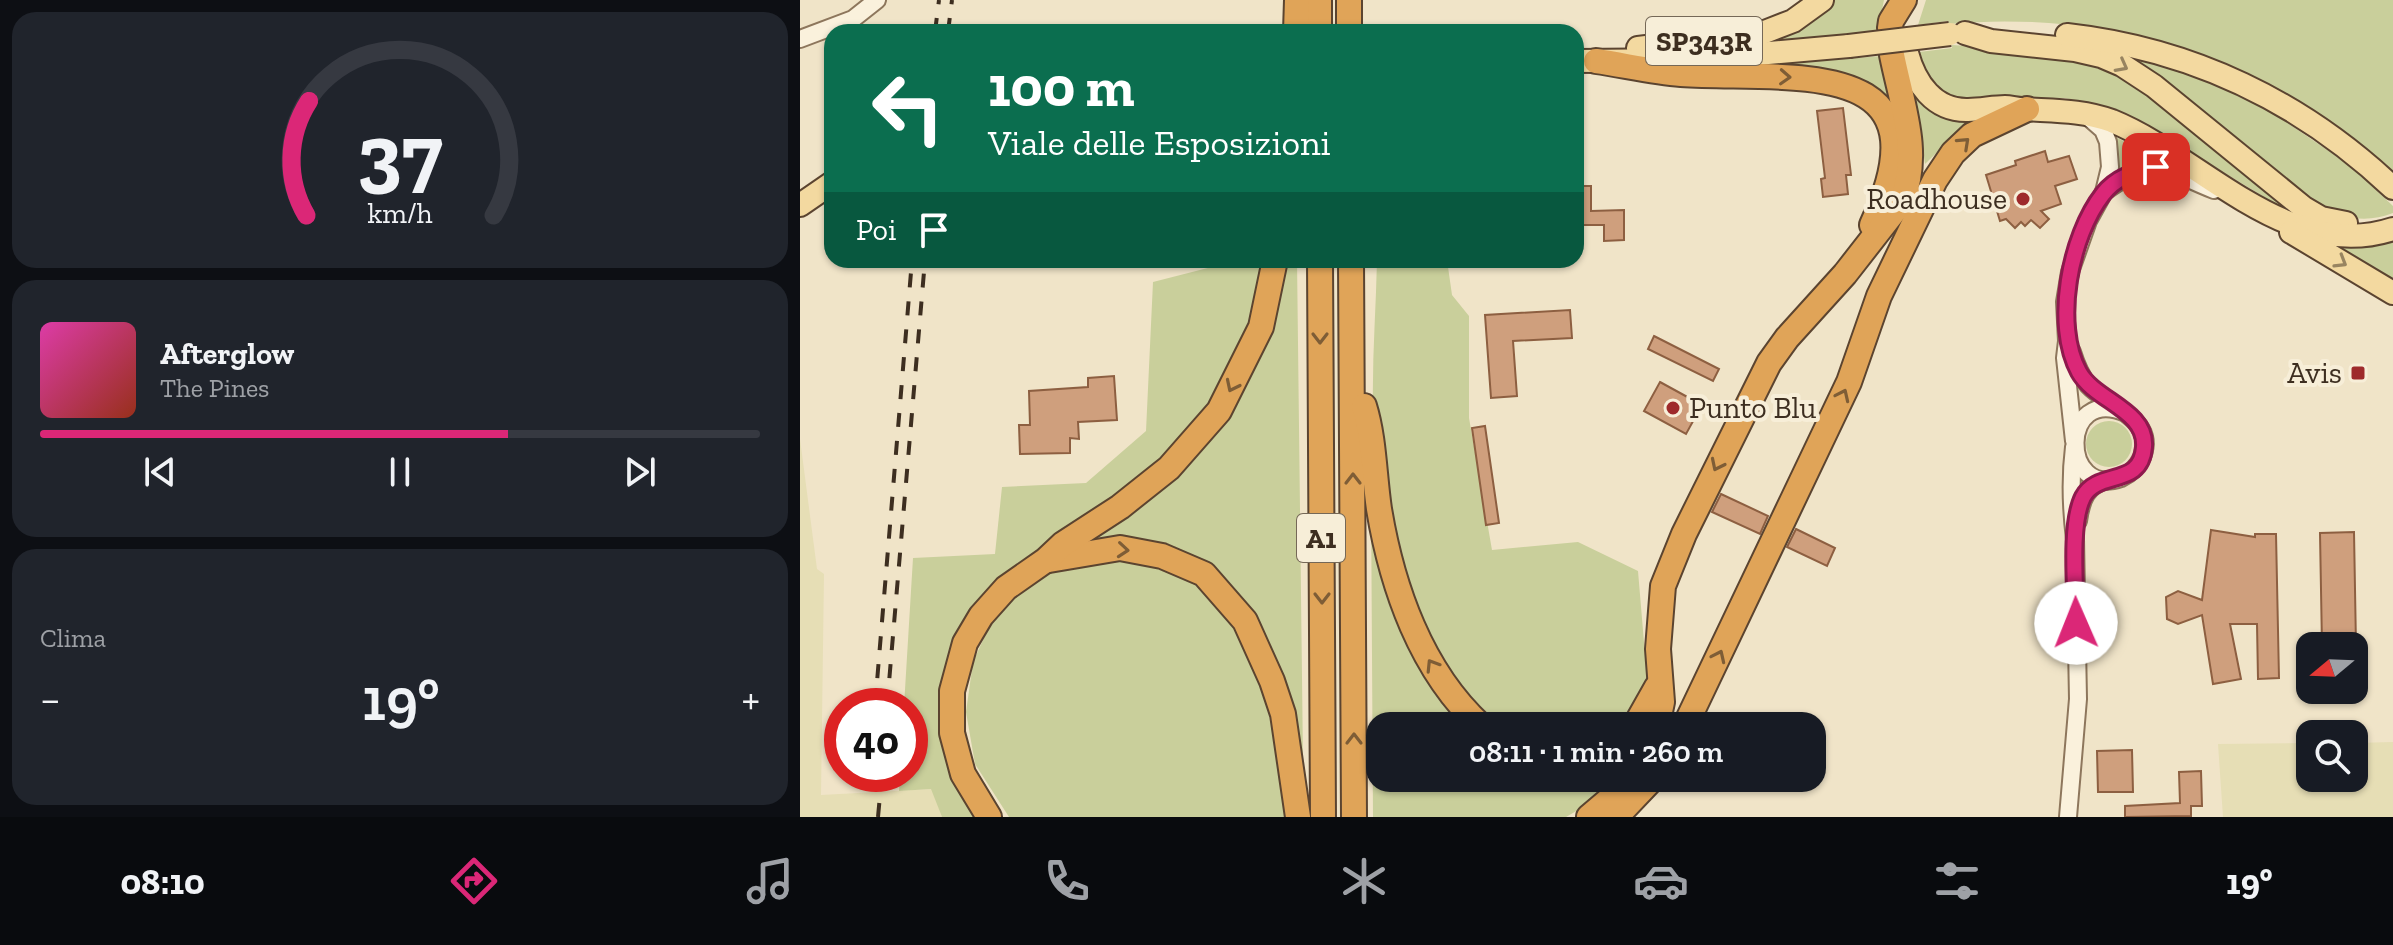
<!DOCTYPE html>
<html lang="it">
<meta charset="utf-8">
<style>
:root{--surface:#171b24;--page:#20242c;--text:#f1f3f6;--muted:#9ea1a6;--line:#363941;--accent:#db2777}
body{margin:0;font-family:"Zilla Slab",serif;background:var(--page);color:var(--text);height:100vh;display:flex;flex-direction:column;font-size:30px;white-space:nowrap}
*{box-sizing:border-box;margin:0}
p{font-size:26px;color:var(--muted)}
.icon{flex:none;width:44px;height:44px;fill:none;stroke:currentColor;stroke-width:2;stroke-linecap:round;stroke-linejoin:round}
.map{position:relative;flex:1;overflow:hidden}
.drawer{display:flex;flex-direction:column;gap:12px;padding:12px;background:#0d0f14;width:800px}
.drawer>*{flex:none}
.guide{position:absolute;left:24px;top:24px;width:760px;height:244px;border-radius:24px;box-shadow:0 2px 6px #0004;background:#0b6e4f;color:#fff;overflow:hidden}
.needle{width:52px;rotate:251deg}
.buttons{position:absolute;left:1496px;top:632px;display:grid;gap:16px}
.buttons a{display:grid;place-items:center;width:72px;height:72px;border-radius:16px;background:var(--surface);box-shadow:0 2px 6px #0004;font-size:40px}
.speed{position:absolute;left:24px;top:688px;display:flex;gap:16px;font-size:40px;font-weight:700;text-align:center}
.speed>*{display:grid;place-content:center;width:104px;height:104px;border-radius:50%;background:var(--surface);box-shadow:0 2px 6px #0004;line-height:1}
.speed .limit{border:12px solid #d22;background:#fff;color:#111}
.pin{position:absolute;display:grid;place-items:center;width:68px;height:68px;color:#fff;margin:-34px;border-radius:16px;box-shadow:0 4px 12px #0006}
.me{position:absolute;width:88px;margin:-44px;rotate:359deg;stroke-linejoin:round;filter:drop-shadow(0 0 6px #0008)}
.turn{display:flex;align-items:center;gap:28px;height:168px;padding:0 32px;font-size:36px}
.turn .icon{width:104px;height:104px;stroke-width:2.5}
.turn b{display:block;font-size:56px;line-height:68px}
.then{display:flex;align-items:center;height:76px;padding:0 32px;background:#0003;gap:16px;font-size:30px}
.big{font-size:60px;font-weight:600;line-height:1.1}
.drawer .card{flex:1;display:flex;flex-direction:column;justify-content:center;gap:12px;min-width:0;padding:0 28px;border-radius:24px;background:var(--page)}
.drawer .dial{align-items:center;gap:0}
.dial svg{height:208px;overflow:visible;fill:none;stroke:var(--line);stroke-width:7;stroke-linecap:round;text-anchor:middle}
.dial text{fill:var(--text);stroke:none}
.song{display:flex;align-items:center;gap:24px}
.cover{width:96px;height:96px;border-radius:12px;background:linear-gradient(135deg,hsl(320 70% 55%),hsl(10 70% 35%))}
.played{height:8px;border-radius:4px;background:linear-gradient(90deg,var(--accent) 65%,var(--line) 65%)}
.keys{display:flex;justify-content:space-around;direction:ltr}
.heat{display:flex;justify-content:space-between;align-items:center;font-size:44px;direction:ltr}
.trip{position:absolute;left:566px;top:712px;width:460px;height:80px;border-radius:24px;background:var(--surface);box-shadow:0 2px 6px #0004;font-weight:600;line-height:80px;text-align:center}
.tab-bar{display:flex;height:128px;justify-content:space-around;align-items:center;background:#090b0e;color:var(--muted)}
.tab-bar .icon{width:56px;height:56px}
.tab-bar .active{color:var(--accent)}
.tab-bar b{font-size:36px;color:var(--text)}
main{display:flex;flex:1;min-height:0}
.map>svg:first-child{display:block}
.farmland{fill:#e6deb5}
.green{fill:#c9cf9b}
.building{fill:#cf9f7d;stroke:#8d5f41;stroke-width:2}
.lines{fill:none;stroke-linecap:round;stroke-linejoin:round}
.tertiary-casing{stroke:#8d765c;stroke-width:20}
.primary-casing{stroke:#5b4430;stroke-width:26}
.motorway-casing{stroke:#5b4430;stroke-width:28}
.tertiary{stroke:#faf1dc;stroke-width:16}
.primary{stroke:#f3d9a0;stroke-width:22}
.motorway{stroke:#e0a458;stroke-width:24}
.rail{stroke:#3d2e20;stroke-width:4;stroke-dasharray:14 14;stroke-linecap:butt}
.primary-bridge-casing{stroke:#5b4430;stroke-width:26;stroke-linecap:butt}
.primary-bridge{stroke:#f3d9a0;stroke-width:22}
.oneway{stroke:#988460}
.oneway2{stroke:#7e5d36}
.route-casing{stroke:#8e194d;stroke-width:20}
.route{stroke:#db2777;stroke-width:14}
.poi-dot{fill:#9e2a2b;stroke:#f7eed8;stroke-width:3}
.labels{text-anchor:middle;dominant-baseline:central;stroke-width:8;stroke-linejoin:round;paint-order:stroke}
.shield{fill:#f7eed8;stroke:#756857;stroke-width:2}
.shield-label{font-size:28px;font-weight:bold;fill:#3d2e20}
.poi-label{font-size:30px;fill:#3d2e20;stroke:#f7eed8;text-anchor:end}
</style>
<main>
<section class="drawer">
<div class="card dial"><svg viewBox="0 0 100 80">
<path d="M14 69A42 42 0 1 1 86 69"/>
<path d="M14 69A42 42 0 0 1 15 25" stroke="#db2777"/>
<text x="50" y="56" font-size="32" font-weight="700">37</text>
<text x="50" y="72" font-size="11">km/h</text>
</svg></div>
<div class="card">
<div class="song"><i class="cover"></i><div><b>Afterglow</b><p>The Pines</p></div></div>
<div class="played"></div>
<div class="keys"><svg class="icon" aria-label="previous" viewBox="0 0 24 24"><path d="M18 5L8 12l10 7zM5 5v14"/></svg><svg class="icon" aria-label="pause" viewBox="0 0 24 24"><path d="M8 5v14M16 5v14"/></svg><svg class="icon" aria-label="next" viewBox="0 0 24 24"><path d="M6 5l10 7-10 7zM19 5v14"/></svg></div>
</div>
<div class="card"><p>Clima</p>
<div class="heat"><a>−</a><b class="big">19°</b><a>+</a></div>
</div>
</section>
<div class="map">
<svg width="1593" height="817" viewBox="0 0 1593 817">
<rect width="100%" height="100%" fill="#f0e4c8"/>
<!-- farmland -->
<g class="farmland">
<path d="M0 439 17 569 24 574 21 795 132 789 142 817H0Z"/>
<path d="M1593 742V817H1423L1418 744 1510 743V778H1554V743Z"/>
</g>
<!-- green -->
<g class="green">
<path d="M1033 0H1084L1078 30 1048 34V36L952 45 993 31Z"/>
<path d="M1126 0H1593V170L1590 172C1473 59 1310 9 1149 24L1148 21 1118 25Z"/>
<path d="M1152 45 1231 50 1321 72 1499 218 1343 124 1313 110 1265 98H1216L1169 103 1142 96 1123 68 1119 52 1152 48Z"/>
<path d="M1082 56 1096 121 1091 113 949 66Z"/>
<path d="M1333 58 1375 68 1430 90 1464 107 1548 164 1576 187 1575 189 1593 206V213C1569 223 1545 218 1521 211Z"/>
<path d="M1115 93 1170 120 1125 164 1114 95Z"/>
<path d="M1314 136 1354 158 1316 174Z"/>
<path d="M1593 239V284L1541 250 1545 246 1567 245Z"/>
<path d="M439 260H468L454 328 420 398 366 462 177 608 146 721 186 817H142L131 789 99 791 100 774H110V706H104L113 558 195 554 202 487 286 483 346 431 353 282Z"/>
<path d="M483 260H497L503 760 478 664 431 585 390 555 336 539 289 541 357 490 405 446 441 393Z"/>
<path d="M577 260H647L652 295 669 316V418L692 550 778 542 838 571 848 690 837 709 820 726H701C621 673 598 561 584 473 580 451 573 428 573 407 572 358 576 309 577 260Z"/>
<circle cx="1309" cy="444" r="23"/>
<path d="M571 494 587 576 677 726H580V778H817L785 806 766 817H573Z"/>
<path d="M343 557 408 589 460 668 484 761 487 817H209L175 764 166 712 173 662 193 618 231 581 282 560Z"/>
</g>
<!-- building -->
<g class="building">
<path d="M1043 108 1051 175H1046L1048 194 1023 197 1021 179 1025 178 1017 111Z"/>
<path d="M1245 151 1248 162 1269 156 1277 179 1255 186 1261 204 1241 211 1249 219 1240 228 1231 220 1225 226 1221 222 1215 228 1206 219 1200 221 1186 175 1216 165 1215 161Z"/>
<path d="M776 186H791V211L824 210V240L804 241V225H776Z"/>
<path d="M770 310 772 338 713 341 717 396 691 398 685 315Z"/>
<path d="M854 336 919 369 913 381 848 349Z"/>
<path d="M314 376 317 420 278 422 279 439 270 438V453L220 454 219 425H230L229 391 288 387V378Z"/>
<path d="M860 382 902 405 886 434 844 411Z"/>
<path d="M685 426 699 523 686 525 672 428Z"/>
<path d="M921 494 968 516 960 534 912 512Z"/>
<path d="M996 529 1035 548 1027 566 987 547Z"/>
<path d="M1411 530 1455 537V534H1476L1479 678 1458 679 1457 624H1430L1441 679 1413 684 1402 615 1378 624 1367 619 1366 597 1378 591 1402 600Z"/>
<path d="M1554 532 1556 646H1522L1520 533Z"/>
<path d="M1332 750 1333 792H1298L1297 751Z"/>
<path d="M1401 771 1402 806H1391V816L1325 817V806L1380 803 1379 772Z"/>
</g>
<g class="lines">
<defs>
<g id="tertiary">
<path d="M0 39 53 19 77 0"/>
<path d="M1304 192C1359 153 1358 168 1414 190"/>
<path d="M1272 352C1276 365 1280 375 1288 385 1308 407 1357 419 1342 457 1338 466 1330 474 1321 478 1260 499 1259 384 1326 413"/>
<path d="M1274 441 1265 358 1267 341 1265 302 1270 272 1288 221 1304 192 1310 167 1308 142 1303 130 1287 116"/>
<path d="M1278 521C1281 500 1286 485 1308 480"/>
<path d="M1268 817 1278 699 1275 539C1271 507 1270 479 1274 447"/>
</g>
<g id="primary">
<path d="M1165 33 1191 41 1275 50 1301 56 1322 65 1354 86 1504 208 1521 218 1546 223"/>
<path d="M1267 35C1392 49 1502 102 1593 188"/>
<path d="M838 48 962 33 993 21 1022 0"/>
<path d="M1107 53C1115 83 1134 111 1168 110 1181 110 1193 107 1205 107 1211 107 1217 109 1223 109 1254 111 1282 110 1312 121 1401 157 1488 264 1593 229"/>
<path d="M776 61 890 60 1049 46"/>
<path d="M0 205 32 183"/>
<path d="M1491 232 1593 293"/>
</g>
<g id="motorway">
<path d="M519 0V32"/>
<path d="M549 0V32"/>
<path d="M1090 28 1091 21 1104 0"/>
<path d="M496 32 497 0"/>
<path d="M796 61C824 65 853 72 881 74 990 81 1152 52 1072 225"/>
<path d="M520 260 523 817"/>
<path d="M551 260 554 817"/>
<path d="M564 406C574 438 574 475 579 509 592 587 621 671 681 726"/>
<path d="M249 560 320 548 362 556 404 574 445 621 472 681 483 714 498 817"/>
<path d="M835 726 857 687"/>
<path d="M857 726 862 702 858 649 863 586 884 534 969 363 987 338 1045 274 1102 201C1121 152 1102 105 1092 55"/>
<path d="M885 726 1049 382 1079 296 1135 180 1153 153 1172 135 1227 109"/>
<path d="M189 817 163 774 152 733V691L165 643 181 616 206 588 246 560 263 544 320 507 369 468 419 411 461 327 475 260"/>
<path d="M789 817 835 778"/>
<path d="M816 817 853 778"/>
</g>
</defs>
<!-- tertiary casing -->
<use href="#tertiary" class="tertiary-casing"/>
<!-- primary casing -->
<use href="#primary" class="primary-casing"/>
<!-- motorway casing -->
<use href="#motorway" class="motorway-casing"/>
<!-- tertiary -->
<use href="#tertiary" class="tertiary"/>
<!-- primary -->
<use href="#primary" class="primary"/>
<!-- motorway -->
<use href="#motorway" class="motorway"/>
<!-- rail -->
<g class="rail">
<path d="M135 32 139 0"/>
<path d="M148 32 152 0"/>
<path d="M75 706 112 260"/>
<path d="M87 706 125 260"/>
<path d="M78 817 82 774"/>
</g>
<defs>
<path id="primary-bridge" d="M1049 46 1150 34"/>
</defs>
<!-- primary-bridge casing -->
<use href="#primary-bridge" class="primary-bridge-casing"/>
<!-- primary-bridge -->
<use href="#primary-bridge" class="primary-bridge"/>
</g>
<!-- one-way arrows -->
<defs><path id="oneway-chevron" d="M-2-3.5L2.5 0L-2 3.5" fill="none" stroke-width="1.6" stroke-linecap="round" stroke-linejoin="round" transform="scale(2)"/></defs>
<g class="oneway">
<use href="#oneway-chevron" transform="translate(1322 66) rotate(28)"/>
<use href="#oneway-chevron" transform="translate(1541 262) rotate(31)"/>
</g>
<g class="oneway2">
<use href="#oneway-chevron" transform="translate(985 77) rotate(3)"/>
<use href="#oneway-chevron" transform="translate(1164 143) rotate(-43)"/>
<use href="#oneway-chevron" transform="translate(520 338) rotate(90)"/>
<use href="#oneway-chevron" transform="translate(432 386) rotate(116)"/>
<use href="#oneway-chevron" transform="translate(1043 395) rotate(-65)"/>
<use href="#oneway-chevron" transform="translate(917 465) rotate(116)"/>
<use href="#oneway-chevron" transform="translate(553 479) rotate(-90)"/>
<use href="#oneway-chevron" transform="translate(323 550) rotate(5)"/>
<use href="#oneway-chevron" transform="translate(522 598) rotate(90)"/>
<use href="#oneway-chevron" transform="translate(919 656) rotate(-65)"/>
<use href="#oneway-chevron" transform="translate(632 665) rotate(-122)"/>
<use href="#oneway-chevron" transform="translate(554 739) rotate(-90)"/>
</g>
<g class="lines">
<defs>
<path id="route" d="M1276 623C1276 591 1269 525 1283 497 1298 469 1341 488 1344 447 1347 410 1295 401 1279 372 1253 324 1270 236 1303 194 1315 178 1337 170 1356 167"/>
</defs>
<!-- route casing -->
<use href="#route" class="route-casing"/>
<!-- route -->
<use href="#route" class="route"/>
</g>
<!-- markers -->
<g class="poi-dot">
<circle cx="1223" cy="199" r="8"/>
<rect x="1550" y="365" width="16" height="16" rx="4"/>
<circle cx="873" cy="408" r="8"/>
</g>
<g class="labels">
<!-- shield labels -->
<g class="shield">
<rect x="846" y="17" width="116" height="48" rx="6"/>
<rect x="497" y="514" width="48" height="48" rx="6"/>
</g>
<g class="shield-label">
<text x="904" y="41">SP343R</text>
<text x="521" y="538">A1</text>
</g>
<!-- poi labels -->
<g class="poi-label">
<text x="1207" y="199">Roadhouse</text>
<text x="1542" y="373">Avis</text>
<text x="889" y="408" text-anchor="start">Punto Blu</text>
</g>
</g>
</svg>
<div class="buttons">
<a><svg class="needle" viewBox="-14 -14 28 28"><path d="M0-13l5 13h-10z" fill="#e53935"/><path d="M0 13l5-13h-10z" fill="#9ea1a6"/></svg></a>
<a><svg class="icon" aria-label="search" viewBox="0 0 24 24"><circle cx="10" cy="10" r="6"/><path d="M15 15l6 6"/></svg></a>
</div>
<div class="speed"><div class="limit">40</div></div>
<div class="pin" style="left:1356px;top:167px;background:#d93025"><svg class="icon" aria-label="arrive" viewBox="0 0 24 24"><path d="M6 21V4h12l-3 4 3 4H6"/></svg></div>
<svg class="me" style="left:1276px;top:623px" viewBox="-20 -20 40 40"><circle r="19" fill="#fff"/><path d="M0-13L10 11 0 6-10 11z" fill="#db2777"/></svg>
<div class="trip">08:11 · 1 min · 260 m</div>
<div class="guide">
<div class="turn"><svg class="icon" aria-label="left" viewBox="0 0 24 24"><path d="M17 20v-9H6M10 6l-5 5 5 5"/></svg><div><b>100 m</b>Viale delle Esposizioni</div></div>
<div class="then">Poi<svg class="icon" aria-label="arrive" viewBox="0 0 24 24"><path d="M6 21V4h12l-3 4 3 4H6"/></svg></div>
</div>
</div>
</main>
<nav class="tab-bar">
<b>08:10</b>
<svg class="icon active" aria-label="directions" viewBox="0 0 24 24"><path d="M12 3l9 9-9 9-9-9zM9 14v-3h6M13 9l2 2-2 2"/></svg>
<svg class="icon" aria-label="music" viewBox="0 0 24 24"><path d="M9 18V5l10-2v13"/><circle cx="6" cy="18" r="3"/><circle cx="16" cy="16" r="3"/></svg>
<svg class="icon" aria-label="phone" viewBox="0 0 24 24"><path d="M5 4h4l2 5-3 2q2 4 5 5l2-3 5 2v4C11 20 4 13 5 4z"/></svg>
<svg class="icon" aria-label="climate" viewBox="0 0 24 24"><path d="M12 3v18M4 7l16 10M4 17L20 7"/></svg>
<svg class="icon" aria-label="car" viewBox="0 0 24 24"><path d="M5 17H2v-5l4-1 3-4h7l3 4 3 1v5h-3M9 17h6M6 11h13"/><circle cx="7" cy="17" r="2"/><circle cx="17" cy="17" r="2"/></svg>
<svg class="icon" aria-label="filters" viewBox="0 0 24 24"><path d="M4 7h16M4 17h16"/><circle cx="9" cy="7" r="2"/><circle cx="15" cy="17" r="2"/></svg>
<b>19°</b>
</nav>
